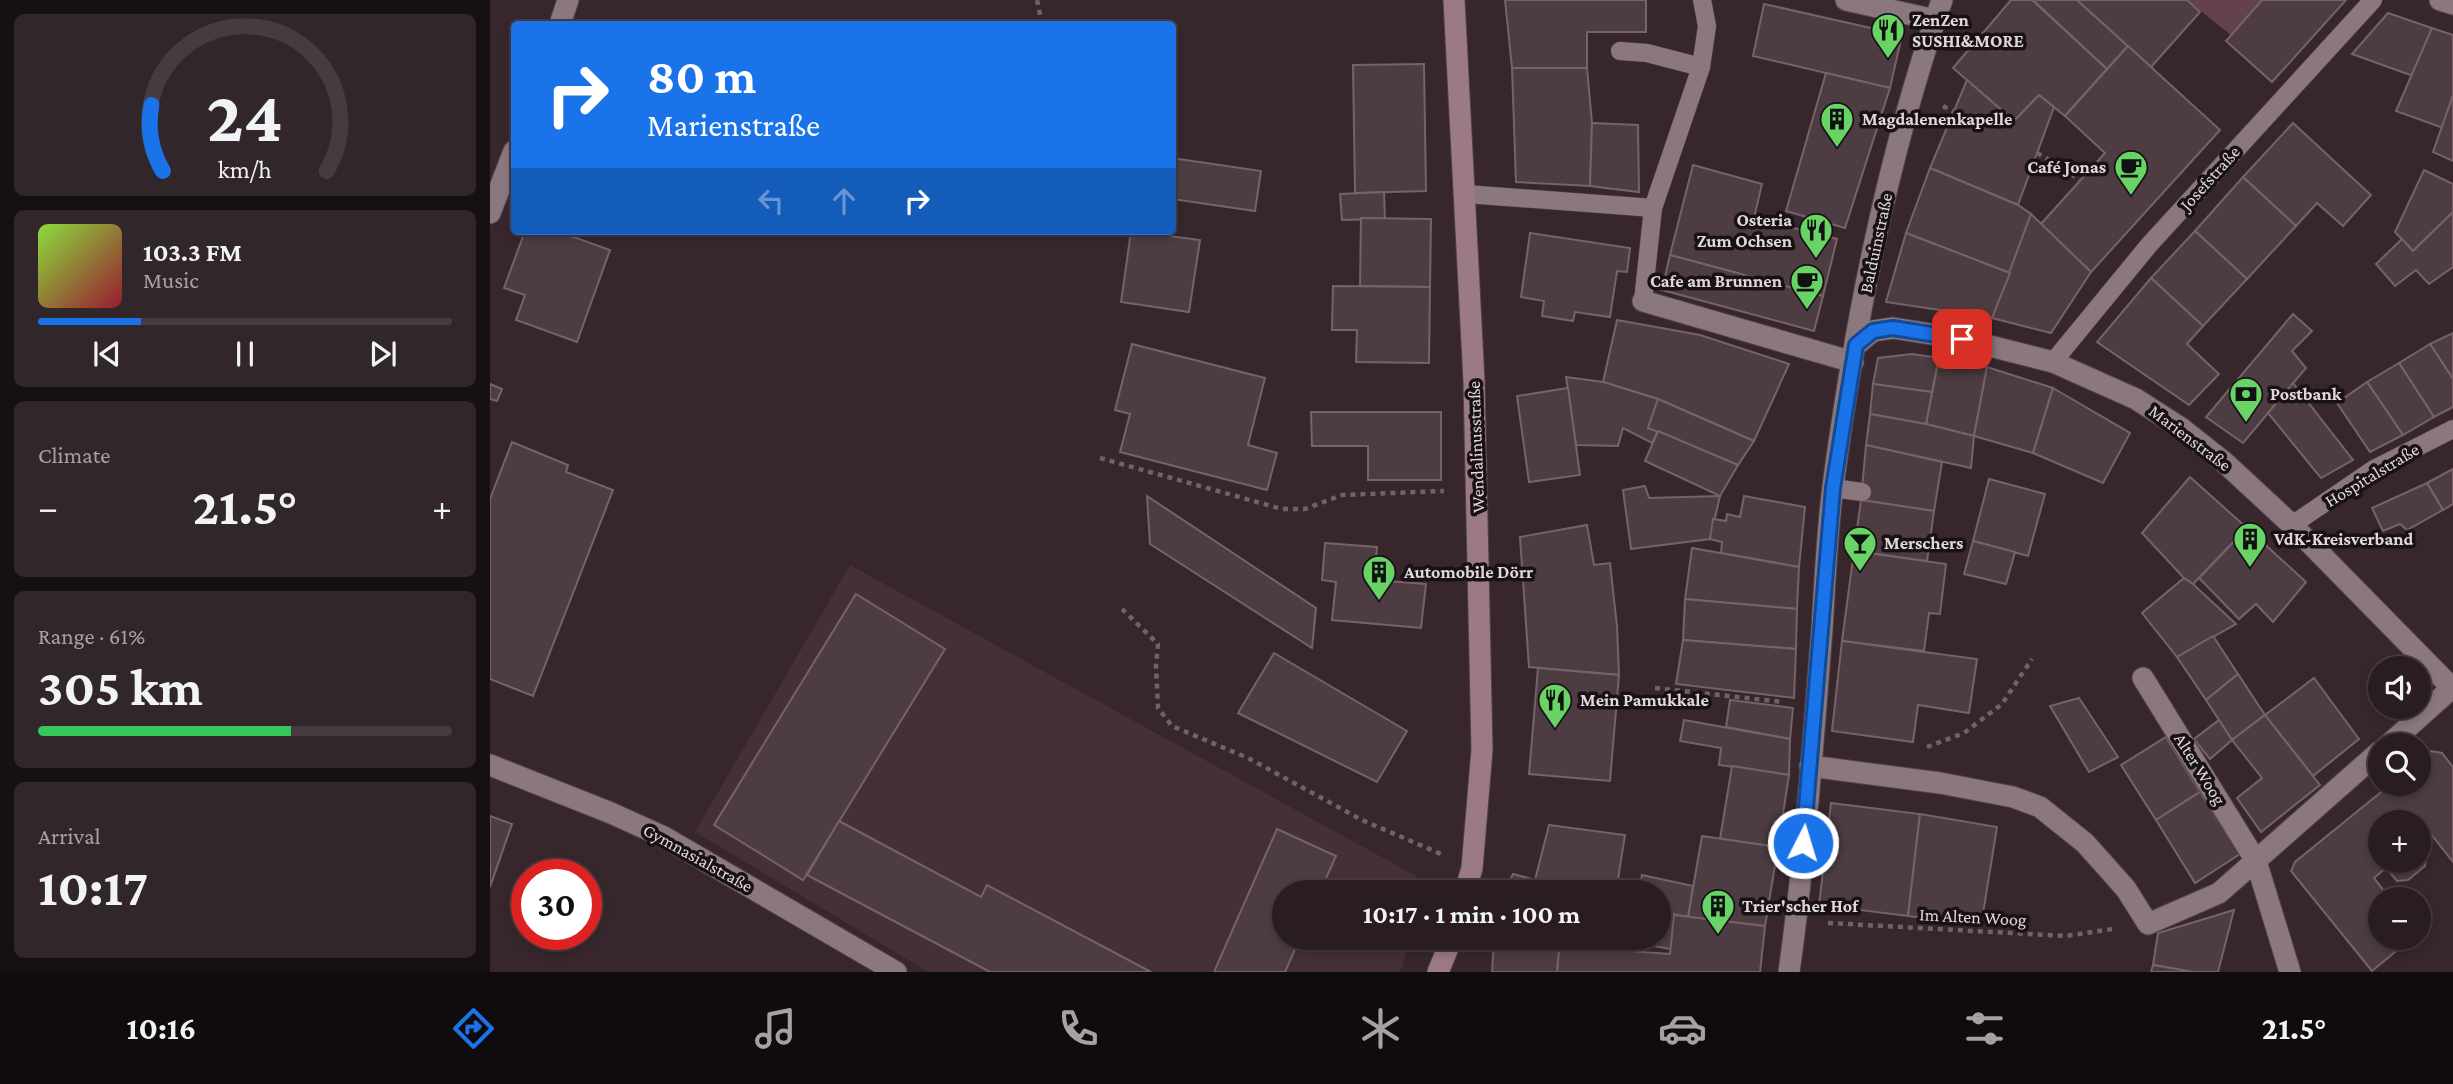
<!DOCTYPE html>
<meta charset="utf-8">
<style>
:root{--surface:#291d22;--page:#31262a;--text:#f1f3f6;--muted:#a5a2a5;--line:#453b40;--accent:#1a73e8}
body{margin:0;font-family:"Crimson Pro",serif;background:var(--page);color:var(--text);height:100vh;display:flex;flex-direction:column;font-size:26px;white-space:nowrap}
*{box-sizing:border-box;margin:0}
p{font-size:23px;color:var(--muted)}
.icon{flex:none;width:38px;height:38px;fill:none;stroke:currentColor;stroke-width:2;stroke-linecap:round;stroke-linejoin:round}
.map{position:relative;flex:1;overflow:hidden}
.drawer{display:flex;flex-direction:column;gap:14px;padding:14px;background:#171013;width:490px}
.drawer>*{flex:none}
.hud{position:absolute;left:21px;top:21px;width:665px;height:214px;border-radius:7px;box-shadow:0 4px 10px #0003,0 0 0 2px var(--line);background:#1a73e8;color:#fff;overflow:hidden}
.controls{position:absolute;left:1878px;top:656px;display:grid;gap:14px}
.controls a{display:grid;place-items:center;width:63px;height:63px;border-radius:50%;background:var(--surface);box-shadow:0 4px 10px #0003,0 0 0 2px var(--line);font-size:35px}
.speed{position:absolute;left:21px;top:859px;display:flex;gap:14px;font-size:35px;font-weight:700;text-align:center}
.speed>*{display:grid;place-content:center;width:91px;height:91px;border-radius:50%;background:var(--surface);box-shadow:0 4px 10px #0003,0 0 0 2px var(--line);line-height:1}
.speed .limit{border:10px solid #d22;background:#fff;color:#111}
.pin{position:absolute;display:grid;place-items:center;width:60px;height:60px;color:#fff;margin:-30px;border-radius:14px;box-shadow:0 4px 10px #0006}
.me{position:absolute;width:77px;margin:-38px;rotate:5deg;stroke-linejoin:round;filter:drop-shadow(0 0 5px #0008)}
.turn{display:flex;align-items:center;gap:24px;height:147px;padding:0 21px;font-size:32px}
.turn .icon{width:91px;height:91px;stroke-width:2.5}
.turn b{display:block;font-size:49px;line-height:60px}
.lanes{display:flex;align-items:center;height:66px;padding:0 21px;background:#0003;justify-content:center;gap:35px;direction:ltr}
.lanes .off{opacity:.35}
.big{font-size:52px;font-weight:700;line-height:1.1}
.drawer .widget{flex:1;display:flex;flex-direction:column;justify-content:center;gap:10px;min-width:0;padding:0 24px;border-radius:10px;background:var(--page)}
.drawer .dial{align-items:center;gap:0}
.dial svg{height:182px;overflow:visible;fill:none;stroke:var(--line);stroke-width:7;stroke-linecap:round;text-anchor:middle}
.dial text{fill:var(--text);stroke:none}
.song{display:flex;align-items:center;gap:21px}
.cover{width:84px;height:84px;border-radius:10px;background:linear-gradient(135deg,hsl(90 70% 55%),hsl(350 70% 35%))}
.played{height:7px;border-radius:4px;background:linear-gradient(90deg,var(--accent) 25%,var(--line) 25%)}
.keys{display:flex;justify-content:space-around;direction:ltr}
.heat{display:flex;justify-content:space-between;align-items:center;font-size:38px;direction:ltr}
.charge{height:10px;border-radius:5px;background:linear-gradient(90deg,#34c759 61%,var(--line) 0)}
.trip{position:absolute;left:782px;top:880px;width:399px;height:70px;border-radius:35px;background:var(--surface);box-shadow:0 4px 10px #0003,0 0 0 2px var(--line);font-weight:700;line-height:70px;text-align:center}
.menu{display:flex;height:112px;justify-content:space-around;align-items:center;background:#100c0e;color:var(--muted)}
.menu .icon{width:49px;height:49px}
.menu .current{color:var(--accent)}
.menu b{font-size:32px;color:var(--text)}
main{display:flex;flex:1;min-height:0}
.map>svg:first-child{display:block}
.built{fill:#452f38}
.green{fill:#64414f}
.building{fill:#4d3d43;stroke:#76636a;stroke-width:2}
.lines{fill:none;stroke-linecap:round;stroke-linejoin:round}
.lane-casing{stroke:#514448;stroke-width:19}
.street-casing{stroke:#514448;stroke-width:23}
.secondary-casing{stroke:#514448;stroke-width:23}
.path{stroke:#706267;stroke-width:4.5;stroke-dasharray:5 5;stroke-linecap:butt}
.lane{stroke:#8b787f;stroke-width:18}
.street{stroke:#8b787f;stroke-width:21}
.secondary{stroke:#9c7986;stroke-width:21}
.route-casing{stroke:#114b97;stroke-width:18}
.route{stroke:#1a73e8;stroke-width:12}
.labels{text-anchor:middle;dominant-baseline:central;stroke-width:7;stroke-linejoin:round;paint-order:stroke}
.poi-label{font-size:18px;font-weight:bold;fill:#e2d7db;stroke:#191215;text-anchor:start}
.street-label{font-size:18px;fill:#e2d7db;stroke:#191215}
</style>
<main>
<section class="drawer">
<div class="widget dial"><svg viewBox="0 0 100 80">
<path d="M14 69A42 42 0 1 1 86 69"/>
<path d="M14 69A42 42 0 0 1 9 40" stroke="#1a73e8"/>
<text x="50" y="56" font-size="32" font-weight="700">24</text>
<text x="50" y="72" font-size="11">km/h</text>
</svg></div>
<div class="widget">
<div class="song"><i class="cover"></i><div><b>103.3 FM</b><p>Music</p></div></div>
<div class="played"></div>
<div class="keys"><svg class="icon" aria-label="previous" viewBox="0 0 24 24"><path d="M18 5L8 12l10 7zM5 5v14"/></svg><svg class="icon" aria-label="pause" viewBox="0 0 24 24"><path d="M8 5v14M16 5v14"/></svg><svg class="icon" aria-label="next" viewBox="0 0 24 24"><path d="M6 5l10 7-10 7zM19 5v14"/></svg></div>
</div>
<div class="widget"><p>Climate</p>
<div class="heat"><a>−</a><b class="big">21.5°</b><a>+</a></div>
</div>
<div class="widget"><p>Range · 61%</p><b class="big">305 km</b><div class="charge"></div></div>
<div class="widget"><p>Arrival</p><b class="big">10:17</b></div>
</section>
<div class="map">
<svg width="1963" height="972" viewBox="0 0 1963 972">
<rect width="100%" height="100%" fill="#37272d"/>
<!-- built -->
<path class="built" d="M360 565 937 882 934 892H794V938H921L910 972H438L205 832Z"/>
<!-- green -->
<path class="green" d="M1697 0H1772L1741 35Z"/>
<!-- building -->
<g class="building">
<path d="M1015 0H1156V32H1097V68H1022Z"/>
<path d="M1521 0H1542L1617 69 1575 116 1549 95 1524 121 1463 68Z"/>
<path d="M1546 0H1587L1638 46 1617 69 1545 2Z"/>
<path d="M1587 0H1697L1710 12 1661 67Z"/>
<path d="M1772 0H1856L1782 82 1736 41Z"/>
<path d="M1274 4 1412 35 1400 88 1263 56Z"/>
<path d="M1898 13 1942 28 1923 76 1862 54Z"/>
<path d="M1942 28 1963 35V95L1953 128 1906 111Z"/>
<path d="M1638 46 1730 130 1601 272 1550 225 1615 153 1575 116Z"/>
<path d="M934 64 936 191 865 193 863 65Z"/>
<path d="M1022 68H1097L1102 123 1100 186 1026 182Z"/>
<path d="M1336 73 1400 88 1355 228 1296 211Z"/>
<path d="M1477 80 1524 121 1549 95 1564 107 1528 205 1440 168Z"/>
<path d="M1963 95V161L1943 152Z"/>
<path d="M1102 123 1148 125 1149 192 1100 186Z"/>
<path d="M1803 123 1881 195 1853 226 1827 203 1806 226 1753 177Z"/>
<path d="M682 158 771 171 765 211 682 199Z"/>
<path d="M1203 165 1272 184 1264 218 1347 239 1333 296 1180 255Z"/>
<path d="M1440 168 1528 205 1541 214 1520 273 1416 233Z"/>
<path d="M1934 170 1963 184V212L1923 251 1905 232Z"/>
<path d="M1753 177 1806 226 1757 279 1705 231Z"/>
<path d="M894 192 895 219 852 220 850 194Z"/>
<path d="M1963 212V267L1939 284 1926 270 1905 286 1886 264 1912 239 1923 251Z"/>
<path d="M1541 214 1601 272 1561 333 1502 318Z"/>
<path d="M871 218 941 219 940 287 870 286Z"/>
<path d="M35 231H67L120 250 87 342 26 320 35 295 14 288Z"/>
<path d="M641 231 710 240 699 312 631 302Z"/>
<path d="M1705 231 1757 279 1713 326 1661 278Z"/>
<path d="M1040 233 1140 248 1137 272 1127 271 1120 317 1085 312 1083 321 1052 316 1054 301 1031 297Z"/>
<path d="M1416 233 1520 273 1502 318 1396 302Z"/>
<path d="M1180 255 1333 296 1324 331 1172 290Z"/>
<path d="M1661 278 1713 326 1697 344 1729 374 1699 405 1607 342Z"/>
<path d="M843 286 940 287 939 363 866 362 867 330H842Z"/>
<path d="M1803 314 1822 331 1802 351 1816 368 1753 443 1716 417Z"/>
<path d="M1127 320 1210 335 1299 364 1264 441 1168 399 1113 382Z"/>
<path d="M1963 333V379L1940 344Z"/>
<path d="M642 344 775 378 758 445 787 453 777 490 630 452 640 414 625 410Z"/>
<path d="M1940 344 1963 379V407L1944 417 1909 363Z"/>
<path d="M1422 354 1449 358 1442 392 1383 384 1388 358Z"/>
<path d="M1449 358 1497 367 1484 436 1436 424Z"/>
<path d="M1909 363 1944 417 1913 435 1877 382Z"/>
<path d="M1497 367 1563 388 1543 453 1484 436Z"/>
<path d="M1076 377 1113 382 1168 399 1158 428 1168 431 1162 443 1133 428 1128 446 1086 445Z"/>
<path d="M1877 382 1913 435 1880 452 1847 403Z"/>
<path d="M1803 383 1863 460 1831 478 1778 413Z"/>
<path d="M0 384 12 389 7 401 0 399Z"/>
<path d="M1383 384 1442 392 1436 424 1380 414Z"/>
<path d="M1078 388 1090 475 1039 482 1027 396Z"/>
<path d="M1563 388 1640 433 1613 483 1543 453Z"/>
<path d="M1168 399 1264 441 1248 465 1158 428Z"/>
<path d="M821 412H951V480H878V446H822Z"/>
<path d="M1380 414 1436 424 1484 436 1481 468 1376 445Z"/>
<path d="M1168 431 1248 465 1230 496 1155 461Z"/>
<path d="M22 442 78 465 76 472 123 490 43 696 0 679V499Z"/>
<path d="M1376 445 1452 462 1444 511 1371 500Z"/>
<path d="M1963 469V504L1953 510 1937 483Z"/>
<path d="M1700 477 1757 528 1703 584 1694 578 1652 533Z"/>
<path d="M1499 479 1555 494 1538 556 1483 541Z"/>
<path d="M1937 483 1953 510 1917 530 1910 524 1893 531 1882 508Z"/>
<path d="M1155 486 1159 498 1230 496 1220 539 1141 549 1133 490Z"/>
<path d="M657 496 826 608 822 648 660 544Z"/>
<path d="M1254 496 1315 507 1309 567 1231 553 1232 542 1220 539 1223 519 1236 521 1237 514 1250 517Z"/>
<path d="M1371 500 1444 511 1437 561 1364 551Z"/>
<path d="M1097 525 1104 565 1120 563 1127 626 1129 675 1039 667 1030 537Z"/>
<path d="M1757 528 1816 582 1783 622 1766 604 1749 619 1709 578Z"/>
<path d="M1483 541 1525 552 1516 584 1474 574Z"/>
<path d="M835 543 887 547 884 580 936 584 931 628 842 620 846 582 832 580Z"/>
<path d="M1202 548 1309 567 1307 609 1195 599Z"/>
<path d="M1364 551 1456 564 1450 614 1439 613 1434 651 1352 641Z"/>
<path d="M1694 578 1703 584 1746 624 1687 657 1652 613Z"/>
<path d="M366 594 455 649 313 880 224 825Z"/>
<path d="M1195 599 1307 609 1306 649 1193 640Z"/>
<path d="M1723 636 1748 674 1716 700 1687 657Z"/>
<path d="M1193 640 1306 649 1304 698 1186 684Z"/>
<path d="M1352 641 1487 659 1479 713 1428 705 1423 742 1342 731Z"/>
<path d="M784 653 917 731 887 782 748 713Z"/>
<path d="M1048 668 1129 675 1120 781 1039 774Z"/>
<path d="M1748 674 1775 715 1742 740 1716 700Z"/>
<path d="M1824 678 1869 739 1823 776 1775 715Z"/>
<path d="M1589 698 1628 757 1599 772 1560 706Z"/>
<path d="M1240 700 1303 708 1300 739 1236 727Z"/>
<path d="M1775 715 1830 785 1771 832 1747 798 1772 778 1742 740Z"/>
<path d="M1194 720 1300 739 1299 775 1229 765 1231 748 1190 741Z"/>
<path d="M1729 720 1742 740 1720 759 1704 739Z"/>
<path d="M1676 737 1710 792 1666 820 1631 765Z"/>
<path d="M1941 751 1952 753 1963 767V862L1940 833 1928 842V822H1890V861H1928V846L1936 855 1935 866 1918 880 1907 881 1896 868 1884 878 1901 900H1890V938H1922L1882 971 1801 871 1805 862 1901 784H1928V761Z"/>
<path d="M1242 766 1299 775 1288 847 1230 839Z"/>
<path d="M1710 792 1750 854 1705 883 1666 820Z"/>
<path d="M1341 803 1430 814 1418 916 1329 905Z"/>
<path d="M1430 814 1507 827 1491 926 1418 916Z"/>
<path d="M0 816 22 824 0 887Z"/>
<path d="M349 821 491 897 497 885 661 972H500L317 875Z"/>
<path d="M1059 825 1135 835 1126 892H1095L1045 880Z"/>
<path d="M787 829 846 856 830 892H794V938H810L795 972H724Z"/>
<path d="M1212 836 1288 847 1275 926 1198 917Z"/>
<path d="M1023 874 1081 889 1080 892H1014Z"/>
<path d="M1152 875 1203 886 1198 917 1169 911V892H1148Z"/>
<path d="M1744 910 1728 972H1703L1663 965 1668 933Z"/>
<path d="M1169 911 1184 915 1181 949 1118 938H1169Z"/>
<path d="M1184 915 1275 926 1270 972H1067L1069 946 1180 954Z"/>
<path d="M1004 938H1070L1067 972H1002Z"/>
<path d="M1663 965 1703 972H1661Z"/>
</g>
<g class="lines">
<defs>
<g id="lane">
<path d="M1130 51 1157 53 1211 67"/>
<path d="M976 194 1163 208"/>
<path d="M1153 301 1163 208 1211 67 1217 26 1212 0"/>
<path d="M1563 362 1659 245 1883 0"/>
<path d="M1343 488 1372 492"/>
<path d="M1802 525 1884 469 1963 429"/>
</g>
<g id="street">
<path d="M1356 0 1445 20"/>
<path d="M1950 0 1963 4"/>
<path d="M70 24 78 0"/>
<path d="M0 213 24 151"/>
<path d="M1153 301 1363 362"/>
<path d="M1366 345 1383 331 1403 328 1472 339 1563 362 1646 399 1691 428 1734 462 1802 525 1963 689"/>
<path d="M1653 678 1766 861 1800 972"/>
<path d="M1897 746 1963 687"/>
<path d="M0 765 121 813 174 837 406 972"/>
<path d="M1320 766 1450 783 1523 797 1550 807 1595 843 1620 871 1636 889 1658 924 1729 893 1890 751"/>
<path d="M1299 972C1315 858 1323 743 1332 629 1335 581 1337 533 1343 486 1365 322 1397 157 1452 0"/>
</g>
<g id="secondary">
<path d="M964 0 984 381 992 750 982 868 975 892"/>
<path d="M948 972 962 938"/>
</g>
</defs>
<!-- lane casing -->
<use href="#lane" class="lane-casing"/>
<!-- street casing -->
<use href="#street" class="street-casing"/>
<!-- secondary casing -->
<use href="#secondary" class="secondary-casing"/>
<!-- path -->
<g class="path">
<path d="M547 0 552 24"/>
<path d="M1453 106 1464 112"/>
<path d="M1547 153 1574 168 1590 181"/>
<path d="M610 458 792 509H815L852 495 954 491"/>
<path d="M632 609 668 644 666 665 668 708 682 726 758 758 872 820 951 854"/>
<path d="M1165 688 1293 702"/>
<path d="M1437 747 1474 733 1512 704 1542 659"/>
<path d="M1338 923 1576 936 1622 929"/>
</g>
<!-- lane -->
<use href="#lane" class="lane"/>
<!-- street -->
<use href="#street" class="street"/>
<!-- secondary -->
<use href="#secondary" class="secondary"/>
</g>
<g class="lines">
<defs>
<path id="route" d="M1313 843 1343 488 1366 345 1383 331 1403 328 1472 339"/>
</defs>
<!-- route casing -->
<use href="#route" class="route-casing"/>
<!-- route -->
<use href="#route" class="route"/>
</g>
<!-- icons -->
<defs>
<symbol id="restaurant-pin" viewBox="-11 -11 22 30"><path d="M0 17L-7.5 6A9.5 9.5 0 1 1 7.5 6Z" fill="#68d465" stroke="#191215"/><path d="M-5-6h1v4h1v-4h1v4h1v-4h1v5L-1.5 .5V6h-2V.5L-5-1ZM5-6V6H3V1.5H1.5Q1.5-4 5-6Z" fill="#111"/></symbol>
<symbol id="building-pin" viewBox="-11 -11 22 30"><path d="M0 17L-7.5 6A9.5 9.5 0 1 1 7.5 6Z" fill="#68d465" stroke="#191215"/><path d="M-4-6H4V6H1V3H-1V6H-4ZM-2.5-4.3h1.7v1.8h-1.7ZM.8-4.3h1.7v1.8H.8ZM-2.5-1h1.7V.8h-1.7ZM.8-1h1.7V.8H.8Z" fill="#111"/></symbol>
<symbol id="cafe-pin" viewBox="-11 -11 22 30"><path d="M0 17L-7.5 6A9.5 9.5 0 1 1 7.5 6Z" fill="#68d465" stroke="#191215"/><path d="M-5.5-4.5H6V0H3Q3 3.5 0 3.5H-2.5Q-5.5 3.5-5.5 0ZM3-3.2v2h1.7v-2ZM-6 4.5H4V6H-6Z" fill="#111"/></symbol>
<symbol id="bank-pin" viewBox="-11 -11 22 30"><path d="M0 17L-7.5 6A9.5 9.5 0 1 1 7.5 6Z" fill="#68d465" stroke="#191215"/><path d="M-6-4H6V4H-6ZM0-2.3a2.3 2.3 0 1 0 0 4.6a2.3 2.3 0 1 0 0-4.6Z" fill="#111"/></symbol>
<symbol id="bar-pin" viewBox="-11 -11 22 30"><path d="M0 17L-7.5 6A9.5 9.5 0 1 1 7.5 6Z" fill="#68d465" stroke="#191215"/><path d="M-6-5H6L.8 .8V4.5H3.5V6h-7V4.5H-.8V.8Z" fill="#111"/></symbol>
</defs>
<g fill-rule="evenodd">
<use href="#restaurant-pin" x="1379" y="11" width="38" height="52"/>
<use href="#building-pin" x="1328" y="100" width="38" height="52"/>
<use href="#cafe-pin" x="1622" y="148" width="38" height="52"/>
<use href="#restaurant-pin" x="1307" y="211" width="38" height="52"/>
<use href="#cafe-pin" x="1298" y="262" width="38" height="52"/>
<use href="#bank-pin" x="1737" y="375" width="38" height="52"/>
<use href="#building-pin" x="1741" y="520" width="38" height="52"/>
<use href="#bar-pin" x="1351" y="524" width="38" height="52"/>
<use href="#building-pin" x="870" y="553" width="38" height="52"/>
<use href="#restaurant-pin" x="1046" y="681" width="38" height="52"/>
<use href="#building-pin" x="1209" y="887" width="38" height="52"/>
</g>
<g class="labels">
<!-- poi labels -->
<g class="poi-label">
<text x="1422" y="20">ZenZen<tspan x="1422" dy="21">SUSHI&amp;MORE</tspan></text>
<text x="1372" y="119">Magdalenenkapelle</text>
<text x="1616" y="167" text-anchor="end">Café Jonas</text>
<text x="1302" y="220" text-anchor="end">Osteria<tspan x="1302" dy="21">Zum Ochsen</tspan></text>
<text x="1292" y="281" text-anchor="end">Cafe am Brunnen</text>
<text x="1780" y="394">Postbank</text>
<text x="1784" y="539">VdK-Kreisverband</text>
<text x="1394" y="543">Merschers</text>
<text x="914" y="572">Automobile Dörr</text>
<text x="1090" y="700">Mein Pamukkale</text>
<text x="1252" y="906">Trier'scher Hof</text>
</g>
<!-- street labels -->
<g class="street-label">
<text transform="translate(1720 178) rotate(-48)">Josefstraße</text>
<text transform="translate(1386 243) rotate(-78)">Balduinstraße</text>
<text transform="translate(1700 438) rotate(37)">Marienstraße</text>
<text transform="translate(986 447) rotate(-92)">Wendalinusstraße</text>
<text transform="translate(1882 475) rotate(-31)">Hospitalstraße</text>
<text transform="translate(1710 769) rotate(58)">Alter Woog</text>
<text transform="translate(208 858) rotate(29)">Gymnasialstraße</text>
<text transform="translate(1483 917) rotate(3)">Im Alten Woog</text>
</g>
</g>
</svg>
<div class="controls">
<a><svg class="icon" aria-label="sound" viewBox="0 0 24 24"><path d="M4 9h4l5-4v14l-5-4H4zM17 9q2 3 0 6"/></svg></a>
<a><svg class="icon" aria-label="search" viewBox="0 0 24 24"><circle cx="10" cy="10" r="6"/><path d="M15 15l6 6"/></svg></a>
<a>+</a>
<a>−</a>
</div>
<div class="speed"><div class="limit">30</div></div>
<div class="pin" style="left:1472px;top:339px;background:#d93025"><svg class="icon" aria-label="arrive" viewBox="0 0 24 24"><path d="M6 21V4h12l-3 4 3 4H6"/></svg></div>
<svg class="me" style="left:1313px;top:843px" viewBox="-20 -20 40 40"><circle r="17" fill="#1a73e8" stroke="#fff" stroke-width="3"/><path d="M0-11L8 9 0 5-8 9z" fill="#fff"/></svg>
<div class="trip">10:17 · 1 min · 100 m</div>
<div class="hud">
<div class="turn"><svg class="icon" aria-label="right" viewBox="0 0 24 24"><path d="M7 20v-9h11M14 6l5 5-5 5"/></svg><div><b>80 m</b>Marienstraße</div></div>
<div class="lanes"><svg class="icon off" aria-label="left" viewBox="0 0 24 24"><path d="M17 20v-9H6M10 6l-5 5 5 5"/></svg><svg class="icon off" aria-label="ahead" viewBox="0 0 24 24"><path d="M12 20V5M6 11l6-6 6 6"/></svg><svg class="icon" aria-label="right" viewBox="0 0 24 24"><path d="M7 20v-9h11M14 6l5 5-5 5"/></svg></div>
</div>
</div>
</main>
<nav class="menu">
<b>10:16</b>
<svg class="icon current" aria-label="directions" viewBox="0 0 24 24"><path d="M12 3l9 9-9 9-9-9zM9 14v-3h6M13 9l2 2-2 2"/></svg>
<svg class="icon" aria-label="music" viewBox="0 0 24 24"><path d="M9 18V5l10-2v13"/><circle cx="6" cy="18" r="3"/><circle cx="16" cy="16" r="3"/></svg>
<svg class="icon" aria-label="phone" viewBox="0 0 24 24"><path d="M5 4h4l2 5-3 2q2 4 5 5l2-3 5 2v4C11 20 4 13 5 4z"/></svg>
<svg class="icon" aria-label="climate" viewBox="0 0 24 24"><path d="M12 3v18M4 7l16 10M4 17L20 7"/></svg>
<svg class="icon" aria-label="car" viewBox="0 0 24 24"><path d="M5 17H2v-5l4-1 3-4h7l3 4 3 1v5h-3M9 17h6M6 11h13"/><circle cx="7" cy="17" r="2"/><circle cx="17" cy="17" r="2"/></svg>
<svg class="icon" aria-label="filters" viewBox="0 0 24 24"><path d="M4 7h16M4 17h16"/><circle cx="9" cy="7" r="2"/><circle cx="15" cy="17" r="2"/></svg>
<b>21.5°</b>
</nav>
